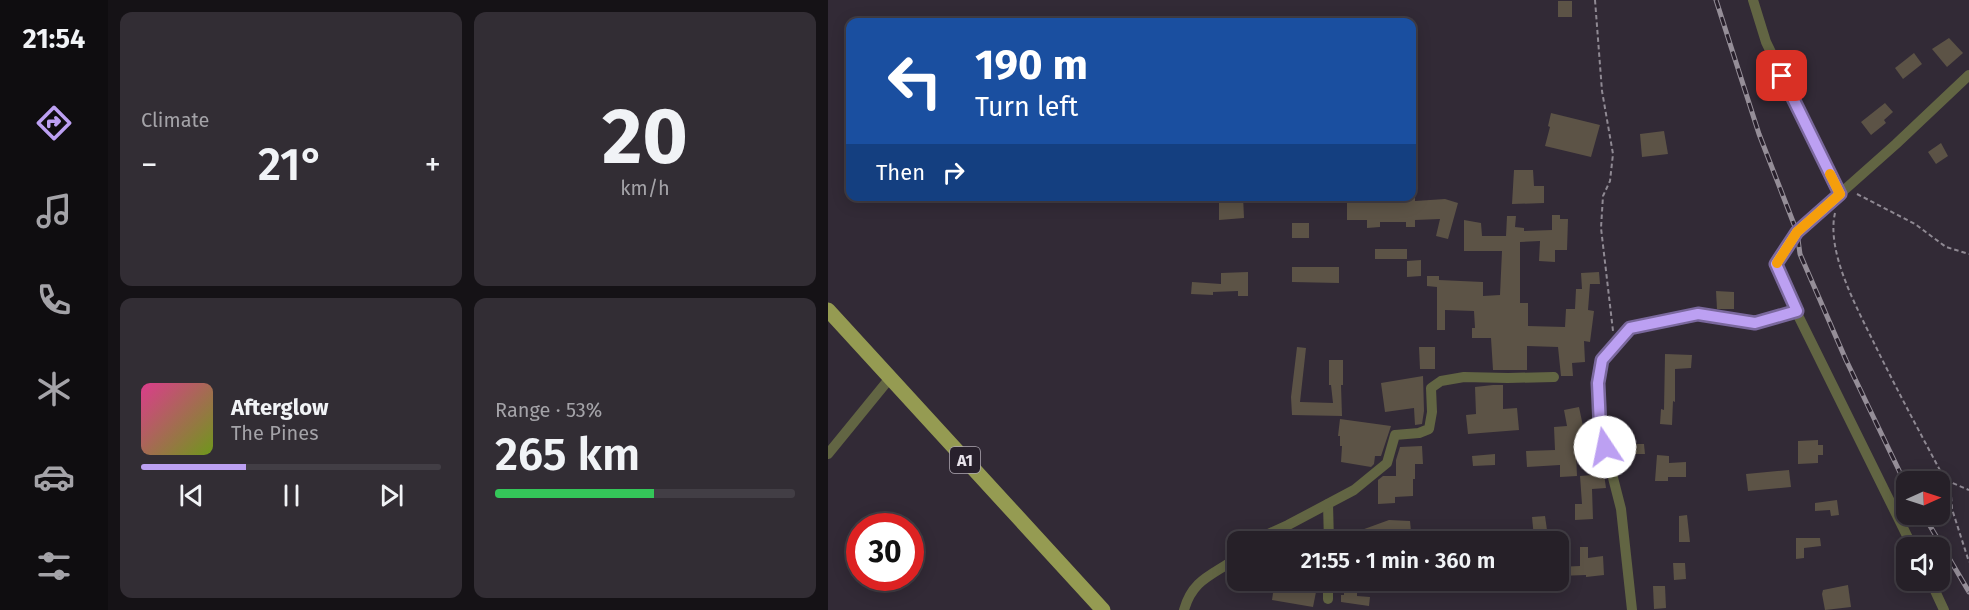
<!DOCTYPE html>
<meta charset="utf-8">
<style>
:root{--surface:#262028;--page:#322d34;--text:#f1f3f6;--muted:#a4a3a8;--line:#423e45;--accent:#bca0f2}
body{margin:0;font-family:"Fira Sans",sans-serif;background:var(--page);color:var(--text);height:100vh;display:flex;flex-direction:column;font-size:22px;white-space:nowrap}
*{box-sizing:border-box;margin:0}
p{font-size:20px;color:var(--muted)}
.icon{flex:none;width:33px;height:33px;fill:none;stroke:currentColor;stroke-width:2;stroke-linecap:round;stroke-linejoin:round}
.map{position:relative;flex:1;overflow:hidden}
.panel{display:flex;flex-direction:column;gap:12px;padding:12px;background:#151216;width:720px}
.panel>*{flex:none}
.hud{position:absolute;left:18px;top:18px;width:570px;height:183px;border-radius:12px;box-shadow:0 3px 15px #0003,0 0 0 2px var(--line);background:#1a4fa0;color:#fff;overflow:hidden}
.needle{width:39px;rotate:87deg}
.controls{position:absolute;left:1068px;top:471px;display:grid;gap:12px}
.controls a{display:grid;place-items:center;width:54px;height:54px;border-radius:12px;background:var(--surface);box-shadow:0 3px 15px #0003,0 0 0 2px var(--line);font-size:30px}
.speed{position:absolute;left:18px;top:513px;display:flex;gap:12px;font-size:30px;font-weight:700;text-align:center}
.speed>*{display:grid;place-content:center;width:78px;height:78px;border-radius:50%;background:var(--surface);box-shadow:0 3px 15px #0003,0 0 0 2px var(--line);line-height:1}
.speed .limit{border:9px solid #d22;background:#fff;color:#111}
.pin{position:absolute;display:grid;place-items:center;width:51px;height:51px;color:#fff;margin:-26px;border-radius:12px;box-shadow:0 3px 9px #0006}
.me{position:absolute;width:66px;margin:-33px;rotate:349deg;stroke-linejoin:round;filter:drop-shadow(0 0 4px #0008)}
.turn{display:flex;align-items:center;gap:21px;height:126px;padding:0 30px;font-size:27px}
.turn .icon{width:78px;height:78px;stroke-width:2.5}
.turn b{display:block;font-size:42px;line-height:51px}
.then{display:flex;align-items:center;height:57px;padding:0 30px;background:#0003;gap:12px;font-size:22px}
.big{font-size:45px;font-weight:600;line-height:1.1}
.panel .tile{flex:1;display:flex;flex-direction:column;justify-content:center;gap:9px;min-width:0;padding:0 21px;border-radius:12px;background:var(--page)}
.panel .dial{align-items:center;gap:0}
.dial b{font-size:78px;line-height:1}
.song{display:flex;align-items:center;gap:18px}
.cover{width:72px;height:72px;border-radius:9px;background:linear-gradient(135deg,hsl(330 70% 55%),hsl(80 70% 35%))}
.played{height:6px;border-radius:3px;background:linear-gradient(90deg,var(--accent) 35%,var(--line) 35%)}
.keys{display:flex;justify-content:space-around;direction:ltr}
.heat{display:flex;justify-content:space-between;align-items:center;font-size:33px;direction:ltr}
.charge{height:9px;border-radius:4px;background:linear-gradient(90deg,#34c759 53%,var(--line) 0)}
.panel .tiles{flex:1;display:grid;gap:12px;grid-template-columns:repeat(2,1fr)}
.trip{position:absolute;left:399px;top:531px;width:342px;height:60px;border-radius:12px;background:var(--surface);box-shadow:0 3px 15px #0003,0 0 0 2px var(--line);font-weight:600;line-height:60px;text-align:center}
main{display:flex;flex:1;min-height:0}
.dock{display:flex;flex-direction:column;width:108px;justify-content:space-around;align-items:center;background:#0f0d10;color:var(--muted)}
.dock .icon{width:42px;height:42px}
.dock .active{color:var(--accent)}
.dock b{font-size:27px;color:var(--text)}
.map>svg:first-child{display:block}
.building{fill:#5c5346}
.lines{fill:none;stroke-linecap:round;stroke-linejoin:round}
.path{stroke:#8f8993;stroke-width:2;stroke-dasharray:4.5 3;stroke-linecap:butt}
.street{stroke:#626543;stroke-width:10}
.primary{stroke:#959b52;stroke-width:15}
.rail-casing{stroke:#958e98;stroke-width:5}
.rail{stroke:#28202c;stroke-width:3;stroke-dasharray:9;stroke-linecap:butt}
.route-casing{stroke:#7a689d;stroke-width:15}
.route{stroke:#bca0f2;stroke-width:10}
.slow{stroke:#f59e0b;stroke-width:10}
.labels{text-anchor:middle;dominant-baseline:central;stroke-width:6;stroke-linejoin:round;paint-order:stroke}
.shield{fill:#28202c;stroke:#aea8b2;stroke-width:1.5}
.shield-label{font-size:16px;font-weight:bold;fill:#e8e3eb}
</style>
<main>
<nav class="dock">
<b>21:54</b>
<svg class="icon active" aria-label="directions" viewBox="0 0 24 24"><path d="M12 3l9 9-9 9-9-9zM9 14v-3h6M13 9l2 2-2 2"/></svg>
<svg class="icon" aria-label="music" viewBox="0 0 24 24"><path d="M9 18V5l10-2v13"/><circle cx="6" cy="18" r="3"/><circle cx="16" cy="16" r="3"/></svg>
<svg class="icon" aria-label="phone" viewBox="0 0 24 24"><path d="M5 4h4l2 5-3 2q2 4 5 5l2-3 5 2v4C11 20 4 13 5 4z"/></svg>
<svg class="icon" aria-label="climate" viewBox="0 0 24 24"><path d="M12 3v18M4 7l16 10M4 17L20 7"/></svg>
<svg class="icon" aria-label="car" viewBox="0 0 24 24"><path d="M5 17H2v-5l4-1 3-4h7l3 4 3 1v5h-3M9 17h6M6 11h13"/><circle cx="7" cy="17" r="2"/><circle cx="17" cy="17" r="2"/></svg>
<svg class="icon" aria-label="filters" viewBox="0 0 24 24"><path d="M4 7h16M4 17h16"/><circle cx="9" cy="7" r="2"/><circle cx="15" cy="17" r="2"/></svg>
</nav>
<section class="panel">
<div class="tiles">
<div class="tile"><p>Climate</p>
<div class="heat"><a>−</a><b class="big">21°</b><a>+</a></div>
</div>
<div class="tile dial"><b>20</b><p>km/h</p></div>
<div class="tile">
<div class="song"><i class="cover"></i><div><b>Afterglow</b><p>The Pines</p></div></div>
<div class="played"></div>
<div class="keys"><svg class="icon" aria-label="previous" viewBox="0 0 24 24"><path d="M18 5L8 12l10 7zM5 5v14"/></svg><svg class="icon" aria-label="pause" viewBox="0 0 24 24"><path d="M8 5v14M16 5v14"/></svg><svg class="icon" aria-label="next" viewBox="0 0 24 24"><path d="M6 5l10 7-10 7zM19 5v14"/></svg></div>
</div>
<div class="tile"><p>Range · 53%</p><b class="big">265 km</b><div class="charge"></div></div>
</div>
</section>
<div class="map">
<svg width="1141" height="610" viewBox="0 0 1141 610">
<rect width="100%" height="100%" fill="#322a36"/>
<!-- building -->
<g class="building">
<rect x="730" y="1" width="14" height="16"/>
<path d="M1121 38 1135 53 1119 67 1104 49Z"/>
<path d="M1086 53 1094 64 1075 79 1067 68Z"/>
<path d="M1057 103 1065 112 1056 120 1058 123 1043 135 1033 122Z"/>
<path d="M723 113 772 125 763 157 717 146 722 127 720 126Z"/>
<path d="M836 131 840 154 814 157 812 134Z"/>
<path d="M1113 143 1120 156 1108 164 1100 152Z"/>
<path d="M686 170H705L706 186H716V203L684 204Z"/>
<path d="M391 196H415L416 218 391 220Z"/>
<path d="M519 196H535V203H562V196H587V201L617 199 630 203 620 239 608 236 612 219 587 220V227H578V222H552V227L539 228V220H519Z"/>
<path d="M724 215H732V219H740L739 250H727V262L711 261 712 241 692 242V303H700V326L737 327 738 309H747L748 289H754L753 273 771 272 772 284H762L760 310 766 311 762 342 756 341 757 362 744 363 745 376H733L730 347 699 346V370H665L663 338H644V328H647L646 311 617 310V330H609V287L599 286V276H611V280L655 282V296L672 295 674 251H636V220L653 223 654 236H678L679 216H688L687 227 696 228V231L724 230Z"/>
<rect x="464" y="223" width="17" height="15"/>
<rect x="547" y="249" width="32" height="10"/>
<path d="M593 260V276L579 277V261Z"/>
<path d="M464 267H511V283L464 282Z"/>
<path d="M420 272V296H410V291L385 292V295L363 294 364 282 393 284V273Z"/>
<path d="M888 291 906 292V309H889Z"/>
<path d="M469 347 478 348 472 402 505 403 503 385H501V360H515V385H513L514 416 464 415 463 397Z"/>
<path d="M591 347H607V369H592Z"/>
<path d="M837 354 864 355 863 368 847 369V402L845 401 844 425 832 424 833 409 836 410Z"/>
<path d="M595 376 596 411 594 424 587 425 586 408 557 412 553 383Z"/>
<path d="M665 385H675V409L689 408 691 430 640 434 638 415 648 414 647 387Z"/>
<path d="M751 407 755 426 764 425 767 451H748L749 476 732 477V465L699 467 698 451 727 450 726 427 739 426 736 410Z"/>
<path d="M512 419 563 426 553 456H547L546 464 543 467 513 462 514 446H512V436H510Z"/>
<path d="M990 440V445H995V455H990V463L970 464V441Z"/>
<path d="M799 444H816L817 454H799Z"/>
<path d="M594 446 595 464H587V479H585V496L567 497V503L550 504V480L555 476H568V460L572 447Z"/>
<path d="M667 454V465L645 466 644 456Z"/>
<path d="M829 455 841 456V463L858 462V477H840V481H827Z"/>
<path d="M961 470 963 487 920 491 918 474Z"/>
<path d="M776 474 778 488 764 489 765 519 747 520V504H754L752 476Z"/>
<path d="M1009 500 1011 515 1003 516 1002 510 987 511V503Z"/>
<path d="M859 515 862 542H851V516Z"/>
<path d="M717 516 720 537 706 538 704 517Z"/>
<path d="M561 520 582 521 584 542H530L528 532Z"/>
<path d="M968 538H992L993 546 976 548V558L968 559Z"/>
<path d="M752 547H760V558L775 556 776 575 758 577V575L730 576V567L752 566Z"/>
<path d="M845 563H857L858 579 846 580Z"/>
<path d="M447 580 490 582 485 607 444 600Z"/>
<path d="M1020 585 1023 607 997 610 994 594 995 590Z"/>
<path d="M825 586H837L838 608 826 609Z"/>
<path d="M516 592 529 593V596L542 597 541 606 513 602V595H516Z"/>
</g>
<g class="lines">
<!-- path -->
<g class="path">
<path d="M767 0 774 91 785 154 782 181 775 196 773 228 785 331"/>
<path d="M1029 194 1087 224 1118 247 1141 254"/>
<path d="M1007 213C998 252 1029 308 1046 343 1068 388 1091 431 1114 474L1122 482 1141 490"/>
<path d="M1122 482 1124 509 1141 562"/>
</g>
<!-- street -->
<g class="street">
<path d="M925 0 938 42 1012 194"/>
<path d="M0 454 62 378"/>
<path d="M500 504 501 542"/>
<path d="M429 542 438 535 460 525 526 490 559 463 567 435 591 433 601 429 604 412 603 388 613 381 636 377 680 378 726 377"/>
<path d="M1085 548 959 293 948 264 969 232 1068 144 1141 75"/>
<path d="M1102 580 1116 610"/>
<path d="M500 599V580"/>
<path d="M356 610C365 578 386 575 410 557"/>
<path d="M804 610 793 509 772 427 770 383 774 360 802 328 870 314 927 323 969 311"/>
</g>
<!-- primary -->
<path class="primary" d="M0 310 275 610"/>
<defs>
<g id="rail">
<path d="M888 0 931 134 969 232 972 254 1018 360 1078 485"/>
<path d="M1095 514 1141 592"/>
</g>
</defs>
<!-- rail casing -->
<use href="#rail" class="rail-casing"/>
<!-- rail -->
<use href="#rail" class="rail"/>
</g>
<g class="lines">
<defs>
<path id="route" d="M777 447 772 427 770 383 774 360 802 328 870 314 927 323 969 311 948 264 969 232 1012 194 954 76"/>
</defs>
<!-- route casing -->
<use href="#route" class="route-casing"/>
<!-- route -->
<use href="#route" class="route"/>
<!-- slow -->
<path class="slow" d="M949 263 969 232 1012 194 1002 174"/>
</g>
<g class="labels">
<!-- shield labels -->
<rect class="shield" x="122" y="447" width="30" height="26" rx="4.5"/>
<g class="shield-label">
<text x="137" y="460">A1</text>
</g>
</g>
</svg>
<div class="controls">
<a><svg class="needle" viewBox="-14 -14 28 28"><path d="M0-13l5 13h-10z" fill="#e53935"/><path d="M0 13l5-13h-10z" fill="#a4a3a8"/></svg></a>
<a><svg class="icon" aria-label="sound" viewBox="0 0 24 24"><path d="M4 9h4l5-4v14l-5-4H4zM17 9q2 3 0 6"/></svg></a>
</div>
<div class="speed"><div class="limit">30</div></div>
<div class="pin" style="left:954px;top:76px;background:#d93025"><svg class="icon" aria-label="arrive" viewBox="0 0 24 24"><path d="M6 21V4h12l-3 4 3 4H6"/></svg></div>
<svg class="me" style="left:777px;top:447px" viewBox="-20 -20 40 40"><circle r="19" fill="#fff"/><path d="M0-13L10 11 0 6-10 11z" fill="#bca0f2"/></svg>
<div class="trip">21:55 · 1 min · 360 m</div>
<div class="hud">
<div class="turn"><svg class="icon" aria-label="left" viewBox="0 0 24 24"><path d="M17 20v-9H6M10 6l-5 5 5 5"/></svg><div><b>190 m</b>Turn left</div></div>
<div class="then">Then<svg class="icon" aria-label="right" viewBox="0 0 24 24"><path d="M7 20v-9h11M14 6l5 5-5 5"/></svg></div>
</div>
</div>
</main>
